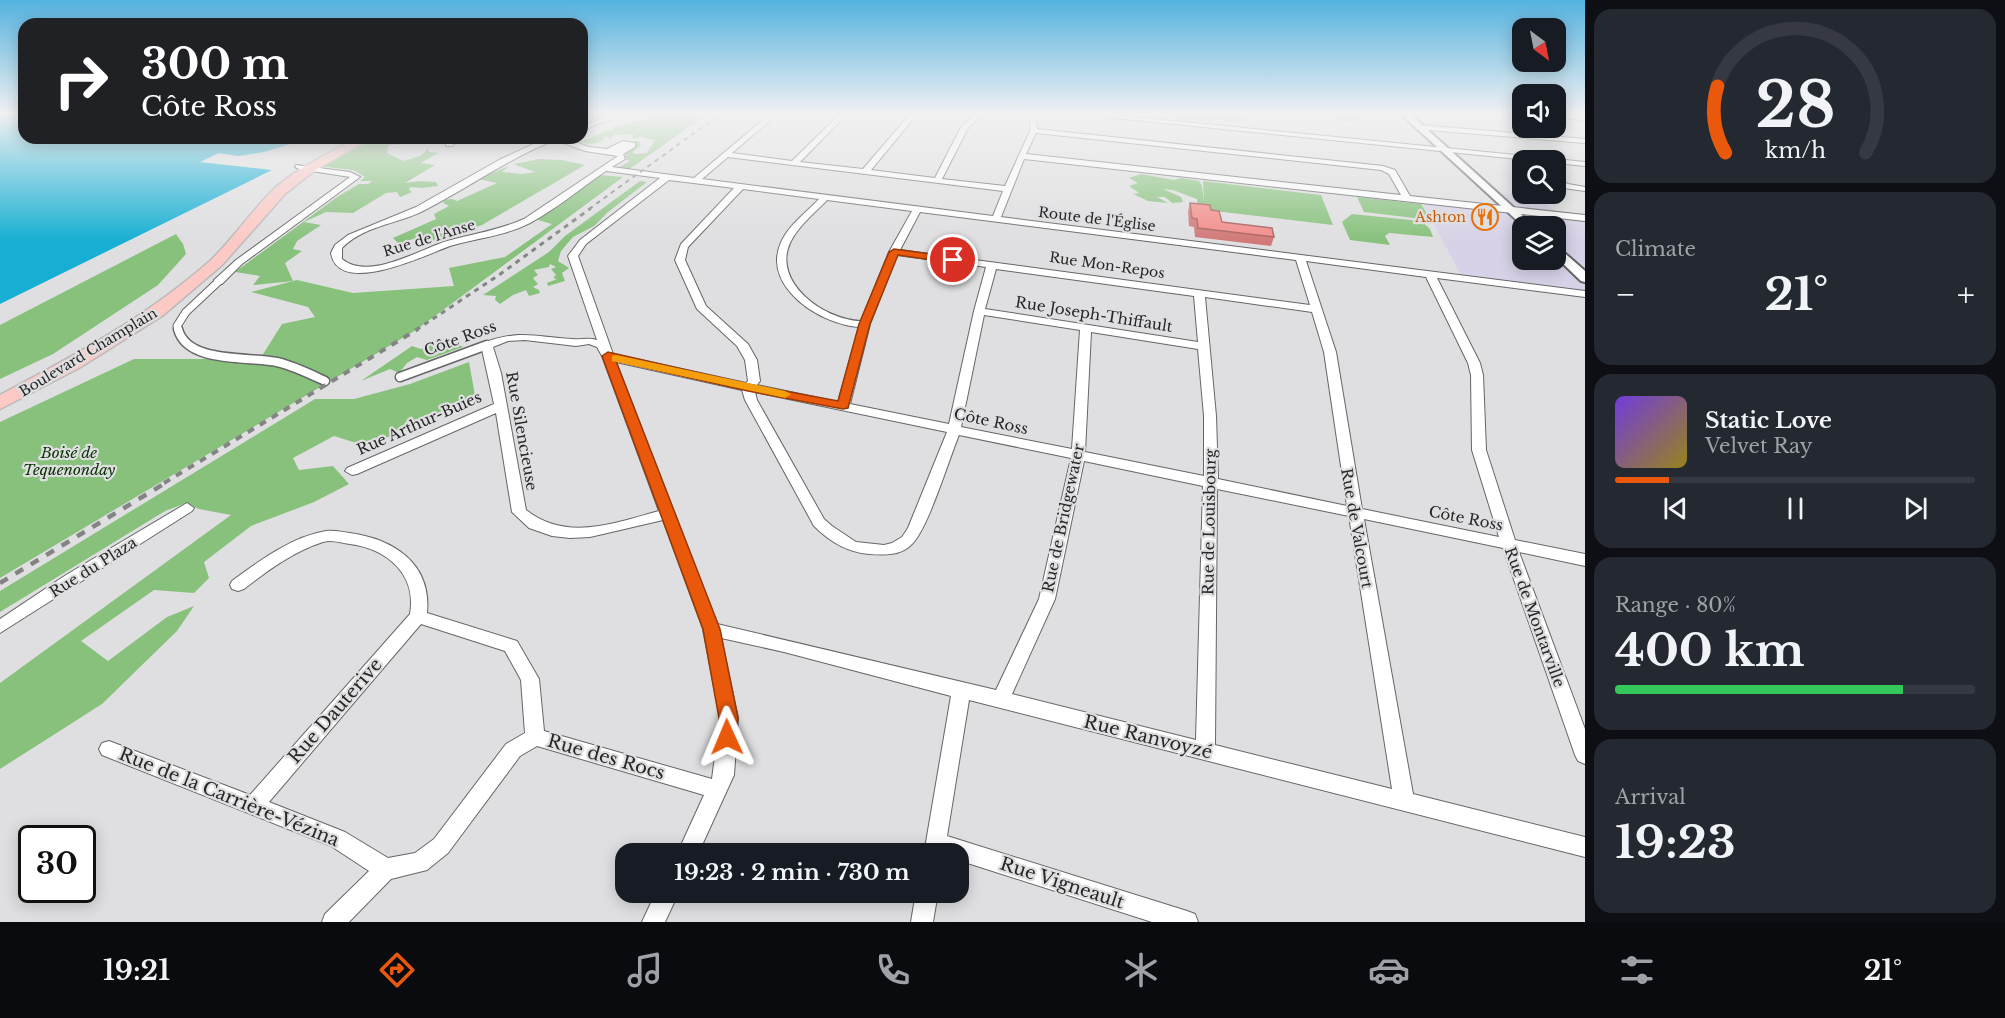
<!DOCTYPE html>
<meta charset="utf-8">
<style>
:root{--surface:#171b24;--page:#242831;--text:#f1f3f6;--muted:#9ea1a6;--line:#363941;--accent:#ea580c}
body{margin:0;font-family:"Libre Baskerville",serif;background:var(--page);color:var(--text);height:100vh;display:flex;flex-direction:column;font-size:22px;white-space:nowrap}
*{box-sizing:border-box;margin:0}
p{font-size:20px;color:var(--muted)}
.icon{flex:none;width:33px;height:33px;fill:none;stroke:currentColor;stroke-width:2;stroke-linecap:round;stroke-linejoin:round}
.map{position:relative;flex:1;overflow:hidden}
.sheet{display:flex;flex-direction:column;gap:9px;padding:9px;background:#0d0f14;width:420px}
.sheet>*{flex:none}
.guide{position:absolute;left:18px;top:18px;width:570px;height:126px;border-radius:18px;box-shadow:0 3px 15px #0003;background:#202124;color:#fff;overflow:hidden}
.needle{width:39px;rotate:148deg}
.tools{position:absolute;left:1512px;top:18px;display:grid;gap:12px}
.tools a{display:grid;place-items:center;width:54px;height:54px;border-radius:12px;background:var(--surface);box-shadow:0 3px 15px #0003;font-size:30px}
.speed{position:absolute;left:18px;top:825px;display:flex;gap:12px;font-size:30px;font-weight:700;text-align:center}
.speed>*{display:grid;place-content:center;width:78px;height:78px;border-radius:50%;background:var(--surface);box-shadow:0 3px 15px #0003;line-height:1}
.speed .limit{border:3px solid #111;border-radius:9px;background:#fff;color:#111}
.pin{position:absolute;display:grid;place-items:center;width:51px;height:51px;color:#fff;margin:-26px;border:3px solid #fff;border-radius:50%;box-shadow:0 2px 6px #0007}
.me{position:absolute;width:66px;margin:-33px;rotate:359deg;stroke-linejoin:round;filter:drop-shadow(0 0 4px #0008)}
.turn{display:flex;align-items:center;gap:21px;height:126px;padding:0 24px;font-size:27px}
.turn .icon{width:78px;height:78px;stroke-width:2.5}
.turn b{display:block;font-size:42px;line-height:51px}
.big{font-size:45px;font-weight:700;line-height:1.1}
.sheet .widget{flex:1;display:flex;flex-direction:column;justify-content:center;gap:9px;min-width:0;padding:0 21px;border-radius:18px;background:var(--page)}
.sheet .dial{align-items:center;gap:0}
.dial svg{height:156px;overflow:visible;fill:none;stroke:var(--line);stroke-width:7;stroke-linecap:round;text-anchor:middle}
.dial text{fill:var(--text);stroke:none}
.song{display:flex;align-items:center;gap:18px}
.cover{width:72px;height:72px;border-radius:9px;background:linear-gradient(135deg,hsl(260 70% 55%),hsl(50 70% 35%))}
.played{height:6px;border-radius:3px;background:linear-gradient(90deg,var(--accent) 15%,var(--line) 15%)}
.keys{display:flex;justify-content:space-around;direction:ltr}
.heat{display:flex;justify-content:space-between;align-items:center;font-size:33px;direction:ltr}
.charge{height:9px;border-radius:4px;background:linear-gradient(90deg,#34c759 80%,var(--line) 0)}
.trip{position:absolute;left:615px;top:843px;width:354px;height:60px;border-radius:18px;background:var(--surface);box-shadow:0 3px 15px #0003;font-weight:700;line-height:60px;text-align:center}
.dock{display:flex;height:96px;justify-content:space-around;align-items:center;background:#090b0e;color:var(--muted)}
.dock .icon{width:42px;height:42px}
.dock .on{color:var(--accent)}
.dock b{font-size:27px;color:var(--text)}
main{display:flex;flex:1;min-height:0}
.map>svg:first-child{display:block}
.commercial{fill:#d7d2e7}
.green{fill:#87c17c}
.water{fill:#16afd3}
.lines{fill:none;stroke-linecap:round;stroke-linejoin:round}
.pedestrian-far1-casing{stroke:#656667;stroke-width:9}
.pedestrian-casing{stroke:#656667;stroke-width:11}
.minor-casing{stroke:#656667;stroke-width:2}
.tertiary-casing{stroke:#656667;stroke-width:4}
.primary-casing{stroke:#bababa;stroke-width:3}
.pedestrian-far1{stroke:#fff;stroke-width:7}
.pedestrian{stroke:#fff;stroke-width:8}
.minor{fill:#fff;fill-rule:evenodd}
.tertiary{fill:#fff;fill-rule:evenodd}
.primary{fill:#fcc9c5;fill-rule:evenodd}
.rail-far3{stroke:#848485;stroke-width:2;stroke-dasharray:4.5 4.5;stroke-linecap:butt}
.rail-far2{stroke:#848485;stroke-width:3;stroke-dasharray:5 5;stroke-linecap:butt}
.rail-far1{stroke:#848485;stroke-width:4;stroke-dasharray:7 7;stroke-linecap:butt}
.rail{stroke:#848485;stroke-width:4.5;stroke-dasharray:9 9;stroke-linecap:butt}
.wall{fill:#d17978}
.building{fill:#f38d8b;stroke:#aa6361;stroke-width:1.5}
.route{fill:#ea580c;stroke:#983908;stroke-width:1.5}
.slow{fill:#f59e0b}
.labels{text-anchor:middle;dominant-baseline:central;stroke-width:4.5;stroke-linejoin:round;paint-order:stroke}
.far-food-label{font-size:14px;fill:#c56008;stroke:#dfdfe1;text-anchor:end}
.far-street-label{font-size:14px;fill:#272728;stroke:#dfdfe1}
.street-label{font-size:15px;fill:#272728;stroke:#dfdfe1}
.park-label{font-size:15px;font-style:italic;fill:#073300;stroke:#dfdfe1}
.near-street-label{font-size:18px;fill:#272728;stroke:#dfdfe1}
</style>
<main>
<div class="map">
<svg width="1585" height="922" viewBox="0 0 1585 922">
<rect width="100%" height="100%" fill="#dfdfe1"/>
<!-- commercial -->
<g class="commercial">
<path d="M1497 193 1541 198 1555 212 1515 207Z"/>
<path d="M1421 200 1496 208 1527 226H1522V260H1556V226H1530L1523 214 1585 220V294L1463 279Z"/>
</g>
<!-- green -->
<g class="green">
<path d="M659 113H676V118L683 116 698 118 709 113 628 170 616 169 630 161 625 159V142L639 141 641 145 633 152 634 154 647 153 655 140 641 137 633 139V134L613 135 611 139 605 136C600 146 588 144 578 143L600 134 603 131 614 130 613 127 633 122 632 121 644 120Z"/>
<path d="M1153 113H1215L1243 116 1245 120 1225 122V120L1213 118V121C1199 120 1189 122 1177 120L1175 117H1181L1180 114Z"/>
<path d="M393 138H419L405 144 389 145 387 153 404 161 422 155 428 148 429 152 438 153 421 163 435 165 405 183C416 181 425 181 436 182L438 186 422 188 410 187 409 190 412 192 400 197 397 192 386 193 353 213 326 212 304 222 321 225 297 241 293 249 302 251 285 263 293 281 253 285 260 276 235 272 337 197 359 184H368L372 181H360L365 177 353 170 318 166 364 144Z"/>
<path d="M540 159 562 160 585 165 482 225 429 242 418 237 399 244 393 238 436 219 434 214 449 206 443 203 445 200 452 199 457 201 497 183 478 179 509 166 502 172 522 174 535 172 513 164Z"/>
<path d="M1141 174 1174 180 1181 178 1199 181 1202 186 1204 202 1203 181 1321 195 1333 225 1206 210 1198 207 1197 199 1173 190 1163 189 1181 197 1183 202 1172 203 1165 197H1157L1168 203 1148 201 1133 194 1139 193 1129 186 1138 183 1129 178Z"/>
<path d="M601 175 623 177 416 330 0 578V422L134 359H260L282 324 315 317 308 307 251 292 297 280 353 293 454 286 449 268 505 257 552 224 531 218Z"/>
<path d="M640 181 647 182 608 212 594 226 573 237 561 251 558 261 569 268 562 273 565 281 548 286 547 283 557 279 553 278 556 275 551 269 556 267 550 264 549 267 534 270 538 275 533 278 538 284 533 287 539 290 540 293 529 296 526 290 513 295 500 304 495 300 496 296 483 295 549 252 565 236Z"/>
<path d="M1357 197 1421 204 1431 220 1364 212Z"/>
<path d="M1352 214 1421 221 1430 229 1433 237 1389 233 1385 236 1390 245 1350 240 1342 222Z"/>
<path d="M176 234 183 244 186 254 158 285 53 354 0 379V325Z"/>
<path d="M445 338 463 347 427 360 417 357 407 363 399 373 390 369 361 381 412 346 421 349Z"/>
<path d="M469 362 476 401 366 446 334 436 293 458 299 470 333 466 349 484 314 502 251 526 204 562 209 578 194 593 154 590 81 641 108 661 167 617 194 606 177 631 102 704 0 769V683L231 515 199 509 186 503 165 511 0 612V591L315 399H354L410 384Z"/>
</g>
<!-- water -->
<path class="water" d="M0 113H24V138H310L264 152 238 156 219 153 200 162 272 170 0 304Z"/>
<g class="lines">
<defs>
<path id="pedestrian-far1" d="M178 330 177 326 186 312 218 282"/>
<g id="pedestrian">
<path d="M178 329C187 364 249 356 277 362 294 366 310 374 325 381"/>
<path d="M400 377 487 345"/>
</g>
<g id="minor">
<path d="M617 113H628L582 130V126Z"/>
<path d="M771 113H779L732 153 792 161 841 113H848L800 162 863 169 911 113H918L871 170 935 178 961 127 976 113H983L968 128 942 179 1005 186 1030 131V113H1036L1037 129 1383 166 1395 170 1410 196 1585 215V221L1024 159 1001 217 1585 291V297L1437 278 1480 363 1483 375 1486 450 1515 540 1585 554V566L1519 552 1585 729V764L1578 761 1575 755 1503 548 1364 519 1413 794 1585 837V857L969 700 947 836 1187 911 1195 914 1198 922H1152L958 860V854H924L951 696 784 652 721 638 738 718 734 775 698 854H677L704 795 537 746 520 756 448 853 427 870 391 879 349 922H322L325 914 369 871 331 846 102 755 99 749 102 743 109 741 250 795 410 614C417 574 387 549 350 544 341 543 332 539 323 542 294 551 267 571 244 589L238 591 232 589 230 585 232 581C259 561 293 536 326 531 334 530 342 532 350 533 393 539 432 563 427 613L517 641 539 679 544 731 712 779 720 718 703 629 663 520 590 537 570 538 552 536 529 528 512 512 496 413 357 474 352 475 345 471 347 468 494 404 481 345 483 343C521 329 535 337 573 339 581 340 588 337 597 340L568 256 580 240 660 178 606 171C581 188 556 209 530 223 505 236 476 238 450 246 428 254 338 298 331 253L335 245 348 235 416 207 499 160 538 142 547 138H563L589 147 607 149 623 141 635 143V147L623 154 625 159 612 167 694 178ZM1036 133 1381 170 1389 174 1401 195 1026 154ZM555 140 585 151 618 156 524 219 514 223C492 231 469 235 447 241 418 250 369 281 342 259V248C362 227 395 224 421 212 467 189 507 159 555 140ZM728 157 1003 191 993 216 702 179ZM669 180 734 188 681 244 675 260 697 309 737 346 745 360 748 381 746 383 613 354 578 256 586 244ZM743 189 819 199C806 213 787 226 780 245 763 288 822 325 859 327L838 402 757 385 760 381 757 360 748 344 706 306 685 260 688 247ZM827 200 912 211 889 252 861 321C825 320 772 283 790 243 798 226 815 213 827 200ZM920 212 1296 260 1310 305 900 250ZM897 255 986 267 974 311 949 424 850 404 870 324ZM1306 261 1426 277 1468 363 1471 375 1472 450 1499 537 1362 509 1336 352ZM996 269 1194 296 1198 342 985 309ZM1205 297 1312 312 1324 352 1347 506 1218 479 1216 416ZM984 315 1080 330 1072 449 961 427ZM1091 332 1198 349 1204 416V476L1085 452ZM525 340 576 346 589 344 597 347 602 356 659 511C614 523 567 542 526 510L501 373 493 347 508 341ZM616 362 742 390 745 400 814 526C830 542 847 552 869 554 884 555 901 556 912 544 928 529 949 459 959 435L1071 458 1039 599 996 690 717 624ZM755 392 947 432 908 528 902 537 892 543 884 545 856 542 832 526 824 519 757 400ZM1084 461 1203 486 1196 740 1012 694 1055 599ZM1217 489 1349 516 1392 789 1215 745ZM421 624 505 651 521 680 525 733 506 744 434 839 415 853 388 858 345 832 269 802Z"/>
<path d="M1066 113H1094L1547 158 1551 160H1529Z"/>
<path d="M1556 114 1585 116V120L1556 118Z"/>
<path d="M1419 125 1585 139V143L1416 129 1415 127Z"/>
<path d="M452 138H461L452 146H446V142Z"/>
<path d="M1556 159 1585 162V166L1556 163V160H1552Z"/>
<path d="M296 165 350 172 360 177 242 264 222 284H214V280L236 260 350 177 299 169 295 167Z"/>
<path d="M1556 178 1568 184 1585 187V191L1563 188 1556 183Z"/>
<path d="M187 503 194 508 192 511 0 633V619L66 575Z"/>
<path d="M656 892H679L665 922H642Z"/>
<path d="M916 892H938L933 922H911Z"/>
</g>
<g id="tertiary">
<path d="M1400 113H1409L1534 226H1523Z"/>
<path d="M1556 248 1560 249 1585 271V282L1581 281 1556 257Z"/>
</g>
<path id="primary" d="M357 138H371L314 171 285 194 222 265 162 316 79 368 0 409V395C74 356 148 316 211 260 234 238 252 210 275 188 299 167 329 153 357 138Z"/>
</defs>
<!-- pedestrian-far1 casing -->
<use href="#pedestrian-far1" class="pedestrian-far1-casing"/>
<!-- pedestrian casing -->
<use href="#pedestrian" class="pedestrian-casing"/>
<!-- minor casing -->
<use href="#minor" class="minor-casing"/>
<!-- tertiary casing -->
<use href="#tertiary" class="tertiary-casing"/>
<!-- primary casing -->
<use href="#primary" class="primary-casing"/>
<!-- pedestrian-far1 -->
<use href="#pedestrian-far1" class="pedestrian-far1"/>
<!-- pedestrian -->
<use href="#pedestrian" class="pedestrian"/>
<!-- minor -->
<use href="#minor" class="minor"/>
<!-- tertiary -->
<use href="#tertiary" class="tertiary"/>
<!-- primary -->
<use href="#primary" class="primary"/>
<!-- rail-far3 -->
<path class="rail-far3" d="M589 209 722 113"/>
<!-- rail-far2 -->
<path class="rail-far2" d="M416 330 499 275 591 208"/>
<!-- rail-far1 -->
<path class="rail-far1" d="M164 483 418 329"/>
<!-- rail -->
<path class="rail" d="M0 583 167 482"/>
</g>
<!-- wall -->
<g class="wall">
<path d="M1333 113H1361L1357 122 1336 120Z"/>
<path d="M1190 203 1211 210 1222 222 1274 237 1271 246 1195 237 1194 227 1189 226 1188 211Z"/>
</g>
<!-- building -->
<path class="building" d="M1190 203 1210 205 1211 210 1219 211 1222 222 1272 228 1274 237 1198 228 1197 219 1192 218Z"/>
<!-- sky -->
<linearGradient id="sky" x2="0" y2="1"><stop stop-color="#54b2e0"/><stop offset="0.47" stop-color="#f1f1f2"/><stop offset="1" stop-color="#f1f1f2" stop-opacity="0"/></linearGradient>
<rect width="1585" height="242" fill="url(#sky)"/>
<!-- route -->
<path class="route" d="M894 249 953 257 958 260 953 263 898 255 870 324 848 408 843 409 748 391 616 361 720 629 738 718 734 743 727 745 720 743 718 737 719 718 703 629 602 356 608 352 748 384 838 401 859 324 889 252Z"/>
<!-- slow -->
<path class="slow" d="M616 355 785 391 791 394 785 398 612 361V356Z"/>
<!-- icons -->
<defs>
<symbol id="restaurant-ring" viewBox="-11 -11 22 22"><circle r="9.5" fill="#dfdfe1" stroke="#e8710a" stroke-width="1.5"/><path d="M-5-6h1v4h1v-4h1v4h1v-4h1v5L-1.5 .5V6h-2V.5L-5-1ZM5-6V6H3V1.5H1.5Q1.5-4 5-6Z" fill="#e8710a"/></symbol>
</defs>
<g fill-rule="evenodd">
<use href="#restaurant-ring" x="1470" y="202" width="30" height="30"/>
</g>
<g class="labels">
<!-- far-food labels -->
<g class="far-food-label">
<text x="1466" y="217">Ashton</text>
</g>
<!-- far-street labels -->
<g class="far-street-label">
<text transform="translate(1097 219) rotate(7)">Route de l'Église</text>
<text transform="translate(429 238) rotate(-17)">Rue de l'Anse</text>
<text transform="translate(1107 265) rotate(8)">Rue Mon-Repos</text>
<text transform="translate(88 352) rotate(-31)">Boulevard Champlain</text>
</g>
<!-- street labels -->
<g class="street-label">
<text transform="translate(1094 314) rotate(9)">Rue Joseph-Thiffault</text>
<text transform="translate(460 338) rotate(-20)">Côte Ross</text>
<text transform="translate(991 421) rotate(12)">Côte Ross</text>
<text transform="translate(419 423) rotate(-24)">Rue Arthur-Buies</text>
<text transform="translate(522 431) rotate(80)">Rue Silencieuse</text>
<text transform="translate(1063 518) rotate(-78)">Rue de Bridgewater</text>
<text transform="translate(1466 518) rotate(11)">Côte Ross</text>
<text transform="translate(1209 522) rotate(-89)">Rue de Louisbourg</text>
<text transform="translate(1357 528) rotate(80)">Rue de Valcourt</text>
<text transform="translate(93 567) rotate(-32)">Rue du Plaza</text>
<text transform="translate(1535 617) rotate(70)">Rue de Montarville</text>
</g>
<!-- park labels -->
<g class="park-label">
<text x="69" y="452">Boisé de<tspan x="69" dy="17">Tequenonday</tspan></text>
</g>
<!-- near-street labels -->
<g class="near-street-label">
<text transform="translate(335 711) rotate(-49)">Rue Dauterive</text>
<text transform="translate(1148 737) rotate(14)">Rue Ranvoyzé</text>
<text transform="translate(606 757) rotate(16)">Rue des Rocs</text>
<text transform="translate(229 797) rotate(22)">Rue de la Carrière-Vézina</text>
<text transform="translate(1062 883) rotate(18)">Rue Vigneault</text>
</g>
</g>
</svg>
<div class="tools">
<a><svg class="needle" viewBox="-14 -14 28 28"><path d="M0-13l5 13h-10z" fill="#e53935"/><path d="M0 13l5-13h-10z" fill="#9ea1a6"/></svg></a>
<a><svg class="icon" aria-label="sound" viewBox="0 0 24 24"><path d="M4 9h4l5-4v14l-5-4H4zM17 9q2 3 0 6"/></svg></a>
<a><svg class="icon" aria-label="search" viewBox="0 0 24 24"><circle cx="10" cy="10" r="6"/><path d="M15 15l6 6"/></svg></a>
<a><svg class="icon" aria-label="layers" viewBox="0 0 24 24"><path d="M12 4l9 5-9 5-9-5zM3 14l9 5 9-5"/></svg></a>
</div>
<div class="speed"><div class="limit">30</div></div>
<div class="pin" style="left:953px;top:260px;background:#d93025"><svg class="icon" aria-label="arrive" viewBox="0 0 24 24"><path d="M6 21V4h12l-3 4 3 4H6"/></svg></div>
<svg class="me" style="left:727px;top:737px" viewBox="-20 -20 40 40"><path d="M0-17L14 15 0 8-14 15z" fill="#ea580c" stroke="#fff" stroke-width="4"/></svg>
<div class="trip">19:23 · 2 min · 730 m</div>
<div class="guide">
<div class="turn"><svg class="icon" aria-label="right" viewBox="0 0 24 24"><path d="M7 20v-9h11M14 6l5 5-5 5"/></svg><div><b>300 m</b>Côte Ross</div></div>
</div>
</div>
<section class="sheet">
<div class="widget dial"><svg viewBox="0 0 100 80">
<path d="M14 69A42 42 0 1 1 86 69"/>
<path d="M14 69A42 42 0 0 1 10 35" stroke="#ea580c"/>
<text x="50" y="56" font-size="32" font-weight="700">28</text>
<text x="50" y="72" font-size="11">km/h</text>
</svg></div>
<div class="widget"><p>Climate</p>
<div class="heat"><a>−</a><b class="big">21°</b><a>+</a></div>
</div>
<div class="widget">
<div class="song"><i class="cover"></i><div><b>Static Love</b><p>Velvet Ray</p></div></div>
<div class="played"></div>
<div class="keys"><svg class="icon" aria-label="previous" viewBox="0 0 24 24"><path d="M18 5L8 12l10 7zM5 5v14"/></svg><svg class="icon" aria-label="pause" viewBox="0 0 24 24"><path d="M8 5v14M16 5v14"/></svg><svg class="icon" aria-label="next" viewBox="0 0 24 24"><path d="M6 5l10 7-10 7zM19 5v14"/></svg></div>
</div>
<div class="widget"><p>Range · 80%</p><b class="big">400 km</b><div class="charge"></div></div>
<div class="widget"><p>Arrival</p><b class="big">19:23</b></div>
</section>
</main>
<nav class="dock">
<b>19:21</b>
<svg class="icon on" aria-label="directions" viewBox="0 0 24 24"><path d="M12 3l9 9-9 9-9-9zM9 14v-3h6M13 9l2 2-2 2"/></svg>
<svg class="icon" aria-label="music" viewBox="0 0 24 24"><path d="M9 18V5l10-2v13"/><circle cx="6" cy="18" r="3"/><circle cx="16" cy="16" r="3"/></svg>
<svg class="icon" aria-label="phone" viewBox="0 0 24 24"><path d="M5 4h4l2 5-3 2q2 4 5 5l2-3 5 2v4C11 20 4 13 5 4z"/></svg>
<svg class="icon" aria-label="climate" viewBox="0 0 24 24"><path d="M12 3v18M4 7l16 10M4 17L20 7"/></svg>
<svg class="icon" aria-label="car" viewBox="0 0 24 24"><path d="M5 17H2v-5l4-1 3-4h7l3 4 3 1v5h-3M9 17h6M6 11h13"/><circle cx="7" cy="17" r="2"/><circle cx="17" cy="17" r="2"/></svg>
<svg class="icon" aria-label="filters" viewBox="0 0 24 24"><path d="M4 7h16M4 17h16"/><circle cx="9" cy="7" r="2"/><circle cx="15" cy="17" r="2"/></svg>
<b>21°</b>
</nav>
